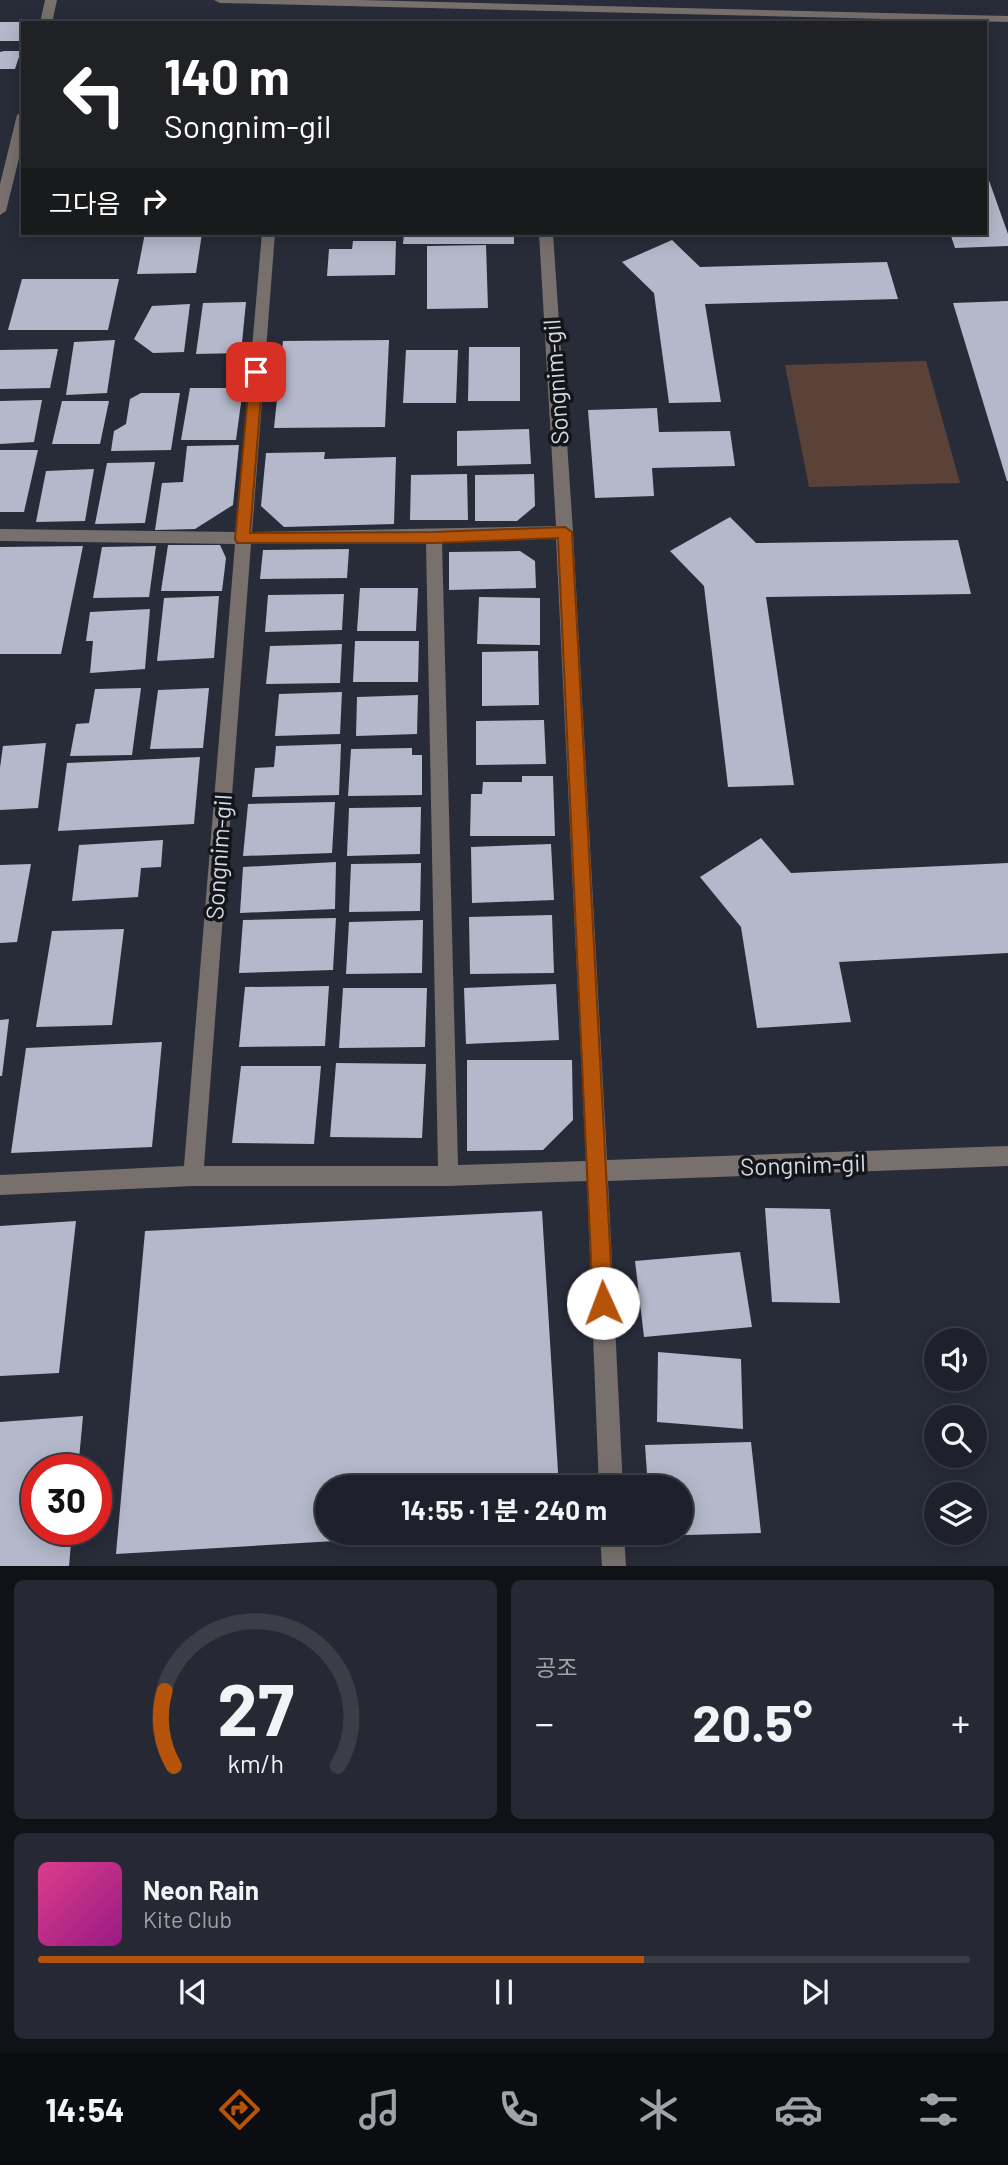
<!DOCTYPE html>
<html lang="ko">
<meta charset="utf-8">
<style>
:root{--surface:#1e212b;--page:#262933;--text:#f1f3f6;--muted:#a1a3a9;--line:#3c3e47;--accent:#b45309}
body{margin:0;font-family:Barlow,"Noto Sans KR",sans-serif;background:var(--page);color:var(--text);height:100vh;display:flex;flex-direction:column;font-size:26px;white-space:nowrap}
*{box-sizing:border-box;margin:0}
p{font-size:23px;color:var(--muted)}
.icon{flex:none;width:38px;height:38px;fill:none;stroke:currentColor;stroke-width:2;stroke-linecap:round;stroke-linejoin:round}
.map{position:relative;height:1566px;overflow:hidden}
.panel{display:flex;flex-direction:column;gap:14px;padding:14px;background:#101218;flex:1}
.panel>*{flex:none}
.banner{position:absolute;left:21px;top:21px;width:966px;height:214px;border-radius:0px;box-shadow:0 4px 18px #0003,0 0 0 2px var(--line);background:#202124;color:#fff;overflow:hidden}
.buttons{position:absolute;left:924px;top:1328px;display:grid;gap:14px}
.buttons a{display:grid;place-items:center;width:63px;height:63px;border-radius:50%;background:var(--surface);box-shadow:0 4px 18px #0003,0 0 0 2px var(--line);font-size:35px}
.speed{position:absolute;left:21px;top:1454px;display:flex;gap:14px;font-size:35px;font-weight:700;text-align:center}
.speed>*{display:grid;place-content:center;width:91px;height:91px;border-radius:50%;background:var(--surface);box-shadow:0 4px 18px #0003,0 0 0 2px var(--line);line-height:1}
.speed .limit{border:10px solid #d22;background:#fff;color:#111}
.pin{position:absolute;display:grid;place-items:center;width:60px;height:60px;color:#fff;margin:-30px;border-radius:14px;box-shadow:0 4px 10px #0006}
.me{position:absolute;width:77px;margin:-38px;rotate:358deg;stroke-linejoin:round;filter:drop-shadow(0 0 5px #0008)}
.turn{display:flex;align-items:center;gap:24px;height:147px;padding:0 28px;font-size:32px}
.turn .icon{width:91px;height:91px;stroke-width:2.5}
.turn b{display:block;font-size:49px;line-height:60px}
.then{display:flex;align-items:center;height:66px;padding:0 28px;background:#0003;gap:14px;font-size:26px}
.big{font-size:52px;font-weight:700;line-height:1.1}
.panel .tile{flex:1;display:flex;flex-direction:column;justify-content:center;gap:10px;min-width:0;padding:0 24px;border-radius:10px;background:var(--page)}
.panel .dial{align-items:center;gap:0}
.dial svg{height:182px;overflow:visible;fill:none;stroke:var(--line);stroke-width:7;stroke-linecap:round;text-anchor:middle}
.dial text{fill:var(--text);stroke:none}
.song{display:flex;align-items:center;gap:21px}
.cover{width:84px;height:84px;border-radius:10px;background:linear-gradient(135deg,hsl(330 70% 55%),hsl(310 70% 35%))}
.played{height:7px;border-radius:4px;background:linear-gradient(90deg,var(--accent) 65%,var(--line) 65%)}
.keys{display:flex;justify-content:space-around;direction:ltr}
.heat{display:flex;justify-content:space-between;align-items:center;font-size:38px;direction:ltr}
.panel .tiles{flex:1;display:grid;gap:14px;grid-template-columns:1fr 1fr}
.tile:last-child{grid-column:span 2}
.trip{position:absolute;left:315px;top:1475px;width:378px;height:70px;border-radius:35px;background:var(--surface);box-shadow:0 4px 18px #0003,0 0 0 2px var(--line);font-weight:700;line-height:70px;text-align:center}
.tab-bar{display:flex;height:112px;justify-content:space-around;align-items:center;background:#0c0d11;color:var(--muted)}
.tab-bar .icon{width:49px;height:49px}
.tab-bar .on{color:var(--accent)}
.tab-bar b{font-size:32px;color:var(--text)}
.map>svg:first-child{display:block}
.green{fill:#5a4239}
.building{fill:#b3b9ca}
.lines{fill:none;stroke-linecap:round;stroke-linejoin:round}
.minor{fill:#78706d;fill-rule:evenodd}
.route{fill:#b45309;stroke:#753606;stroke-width:2}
.labels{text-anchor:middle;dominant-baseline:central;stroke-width:7;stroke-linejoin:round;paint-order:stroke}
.street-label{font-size:24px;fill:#d7dae2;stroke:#13151b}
</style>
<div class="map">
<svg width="1008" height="1567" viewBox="0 0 1008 1567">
<rect width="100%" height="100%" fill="#282c39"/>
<!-- green -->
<path class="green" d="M926 361 960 483 809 487 785 365Z"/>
<!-- building -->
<g class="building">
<rect x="0" y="22" width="23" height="19"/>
<path d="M4 51H21L15 69H0V52Z"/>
<path d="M986 172 1008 234V246L955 248 950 233H985Z"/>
<path d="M145 233H202L196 273 137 274Z"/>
<path d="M404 233H514V244H403Z"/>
<path d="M672 240 700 267 887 262 898 299 705 304 721 402 669 403 654 293 622 262Z"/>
<path d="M353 241H396L395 275 327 276 329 249H352Z"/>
<path d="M486 245 488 308 427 309V246Z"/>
<path d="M22 279H119L108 330H8Z"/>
<path d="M1008 301V481H1007L953 303Z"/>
<path d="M246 302 241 353 196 354 203 303Z"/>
<path d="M190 304 184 352 153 353 134 339 152 306Z"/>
<path d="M115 340 107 393 66 395 74 342Z"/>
<path d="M389 340 385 427 274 428 283 341Z"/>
<path d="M469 347H520V401H468Z"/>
<path d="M58 349 50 388 0 389V350Z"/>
<path d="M406 350H458L456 403H403Z"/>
<path d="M190 388H243L236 440H181Z"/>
<path d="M141 393H180L171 450 111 451 114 431 126 424 130 399Z"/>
<path d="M42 400 34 442 0 444V401Z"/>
<path d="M62 401H109L100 444H52Z"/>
<path d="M657 408 659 432 730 431 735 466 652 468 654 496 595 498 588 410Z"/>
<path d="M529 429 531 464 457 466V431Z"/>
<path d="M239 445 233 505 195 529 155 530 162 483 183 482 187 446Z"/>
<path d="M0 450H38L24 512H0Z"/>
<path d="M325 452 324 459 396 457 394 524 284 527 261 506 266 453Z"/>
<path d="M155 462 145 523 95 524 107 463Z"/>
<path d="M94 469 85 521 36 522 46 471Z"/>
<path d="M467 474 468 520H410L411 475Z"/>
<path d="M534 474 535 506 517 521H475V475Z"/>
<path d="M730 517 756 543 958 540 971 594 766 597 794 785 728 787 704 586 670 551Z"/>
<path d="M168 545H220L226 558 222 591H161Z"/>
<path d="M83 546 61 654H0V547Z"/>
<path d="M156 546 149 597 93 598 102 547Z"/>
<path d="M349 549 347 578 260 579 263 550Z"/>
<path d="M520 551 535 561 536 588 449 590V552Z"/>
<path d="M360 588H418L416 631H357Z"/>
<path d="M344 594 342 630 265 632 268 595Z"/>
<path d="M219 596 214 658 157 661 164 598Z"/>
<path d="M479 597 540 598V645L477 644Z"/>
<path d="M150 609 145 669 90 673 93 641H86L90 612Z"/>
<path d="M355 641H419L418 682H353Z"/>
<path d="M342 644 340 683 266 684 270 646Z"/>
<path d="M538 651 539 705 482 706V652Z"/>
<path d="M141 688 132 755 70 756 76 724 89 723 95 689Z"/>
<path d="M209 688 203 748 150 749 158 690Z"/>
<path d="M342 692 340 734 275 736 279 694Z"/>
<path d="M418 695 417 734 356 736 357 697Z"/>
<path d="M544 720 546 764 476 765V721Z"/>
<path d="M46 743 38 808 0 810V768L3 746Z"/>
<path d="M341 744 339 795 252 797 255 768 274 767 276 746Z"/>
<path d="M412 748V755H422V795L348 796 351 749Z"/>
<path d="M200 757 194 824 58 831 67 763Z"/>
<path d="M522 776H553L555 836H470L471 794H482L483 782H522Z"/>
<path d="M335 802 332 853 243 856 248 804Z"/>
<path d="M421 807 420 854 347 856 349 808Z"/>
<path d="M761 838 791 873 1008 863V953L839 962 851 1022 757 1028 741 927 700 877Z"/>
<path d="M163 840 161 867 141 868 138 897 72 901 79 845Z"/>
<path d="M551 844 554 900 472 903 471 847Z"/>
<path d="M336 862 335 909 240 913 243 867Z"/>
<path d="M421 863 420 911 349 912 351 864Z"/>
<path d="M31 864 17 942 0 943V865Z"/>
<path d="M552 915 554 973 470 974 469 917Z"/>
<path d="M336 918 333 970 239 973 243 920Z"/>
<path d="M423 920 422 973 346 974 349 922Z"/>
<path d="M124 929 112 1025 36 1027 52 931Z"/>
<path d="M556 984 559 1040 466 1044 464 988Z"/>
<path d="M329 986 325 1046 239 1047 245 987Z"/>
<path d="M343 988H427L425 1047 339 1048Z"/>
<path d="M9 1019 2 1076H0V1020Z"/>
<path d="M162 1042 152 1147 11 1153 26 1048Z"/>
<path d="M467 1060H572L573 1120 543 1150 467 1151Z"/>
<path d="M336 1063 426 1064 422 1138 330 1137Z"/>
<path d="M241 1066H321L314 1144 232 1143Z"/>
<path d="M765 1208 830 1209 840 1303 772 1302Z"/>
<path d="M542 1211 559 1488H327V1533L438 1535 116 1554 145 1231Z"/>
<path d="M76 1221 59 1373 0 1376V1226Z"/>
<path d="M740 1252 752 1327 644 1337 635 1261Z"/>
<path d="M658 1352 741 1359 743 1429 657 1422Z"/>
<path d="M83 1416 78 1470H37V1530H72L69 1567H0V1422Z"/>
<path d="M751 1442 761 1533 651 1536V1533H681V1488H648L645 1445Z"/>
</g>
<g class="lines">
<!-- minor -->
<g class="minor">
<path d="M45 0H57L52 23H40Z"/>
<path d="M214 0H361L1008 16V22L220 3Z"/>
<path d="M23 111V142L6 211 0 215V184L17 115Z"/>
<path d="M262 233H275L252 532 556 526 539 233H553L573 532 607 1160 1008 1146V1166L608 1181 623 1488H599L587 1181 448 1186H193L0 1195V1175L184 1166 235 544 0 541V529L236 532ZM556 538 586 1161 458 1165 442 542ZM426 542 438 1166H204L251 544Z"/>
<path d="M600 1533H624L626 1567H602Z"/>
</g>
</g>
<!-- route -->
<path class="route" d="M256 367 263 372 250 533 434 532 565 527 572 532 613 1303 610 1310 603 1313 596 1310 593 1303 558 538 434 543H237L235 539 250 372Z"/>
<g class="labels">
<!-- street labels -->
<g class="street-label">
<text transform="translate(555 382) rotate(-94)">Songnim-gil</text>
<text transform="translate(218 857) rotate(-86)">Songnim-gil</text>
<text transform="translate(803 1164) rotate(-2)">Songnim-gil</text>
</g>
</g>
</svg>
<div class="buttons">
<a><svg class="icon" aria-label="sound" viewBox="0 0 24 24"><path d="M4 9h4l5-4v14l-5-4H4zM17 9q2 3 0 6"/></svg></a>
<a><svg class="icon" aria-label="search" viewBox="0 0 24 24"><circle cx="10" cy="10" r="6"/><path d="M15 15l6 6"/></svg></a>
<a><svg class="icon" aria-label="layers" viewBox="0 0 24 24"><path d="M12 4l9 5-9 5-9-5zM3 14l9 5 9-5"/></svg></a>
</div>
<div class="speed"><div class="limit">30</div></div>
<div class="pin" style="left:256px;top:372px;background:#d93025"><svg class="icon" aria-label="arrive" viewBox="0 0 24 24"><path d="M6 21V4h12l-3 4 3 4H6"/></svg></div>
<svg class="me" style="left:603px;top:1303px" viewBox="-20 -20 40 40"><circle r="19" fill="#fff"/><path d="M0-13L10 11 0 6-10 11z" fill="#b45309"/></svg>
<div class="trip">14:55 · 1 분 · 240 m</div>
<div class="banner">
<div class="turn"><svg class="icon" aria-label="left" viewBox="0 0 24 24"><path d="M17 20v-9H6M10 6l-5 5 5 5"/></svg><div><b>140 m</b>Songnim-gil</div></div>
<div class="then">그다음<svg class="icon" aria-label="right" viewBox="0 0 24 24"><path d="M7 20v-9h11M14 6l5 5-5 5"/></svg></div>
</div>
</div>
<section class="panel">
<div class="tiles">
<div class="tile dial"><svg viewBox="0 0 100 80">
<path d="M14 69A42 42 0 1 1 86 69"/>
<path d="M14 69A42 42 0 0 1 10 36" stroke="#b45309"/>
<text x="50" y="56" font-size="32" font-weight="700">27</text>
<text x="50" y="72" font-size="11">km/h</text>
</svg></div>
<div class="tile"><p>공조</p>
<div class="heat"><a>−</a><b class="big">20.5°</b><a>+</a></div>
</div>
<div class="tile">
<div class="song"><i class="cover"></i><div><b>Neon Rain</b><p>Kite Club</p></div></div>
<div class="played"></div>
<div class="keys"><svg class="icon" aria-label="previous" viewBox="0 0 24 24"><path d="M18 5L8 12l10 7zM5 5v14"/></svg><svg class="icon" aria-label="pause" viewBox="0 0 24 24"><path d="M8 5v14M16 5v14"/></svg><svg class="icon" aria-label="next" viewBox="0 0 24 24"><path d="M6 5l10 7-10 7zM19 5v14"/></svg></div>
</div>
</div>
</section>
<nav class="tab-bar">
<b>14:54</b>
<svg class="icon on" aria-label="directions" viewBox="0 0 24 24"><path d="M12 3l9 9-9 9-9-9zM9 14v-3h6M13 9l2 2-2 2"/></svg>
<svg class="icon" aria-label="music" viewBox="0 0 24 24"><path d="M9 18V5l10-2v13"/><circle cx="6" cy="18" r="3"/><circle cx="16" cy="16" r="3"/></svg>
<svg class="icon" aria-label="phone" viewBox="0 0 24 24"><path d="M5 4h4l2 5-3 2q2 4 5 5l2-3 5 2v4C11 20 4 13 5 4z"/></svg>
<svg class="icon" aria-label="climate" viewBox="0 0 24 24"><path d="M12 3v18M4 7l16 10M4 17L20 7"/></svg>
<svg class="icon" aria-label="car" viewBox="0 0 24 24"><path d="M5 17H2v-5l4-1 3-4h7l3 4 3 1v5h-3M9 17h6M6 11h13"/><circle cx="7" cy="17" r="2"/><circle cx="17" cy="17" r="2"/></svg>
<svg class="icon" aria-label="filters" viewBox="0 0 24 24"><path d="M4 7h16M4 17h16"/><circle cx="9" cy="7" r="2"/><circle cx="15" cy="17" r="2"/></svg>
</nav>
